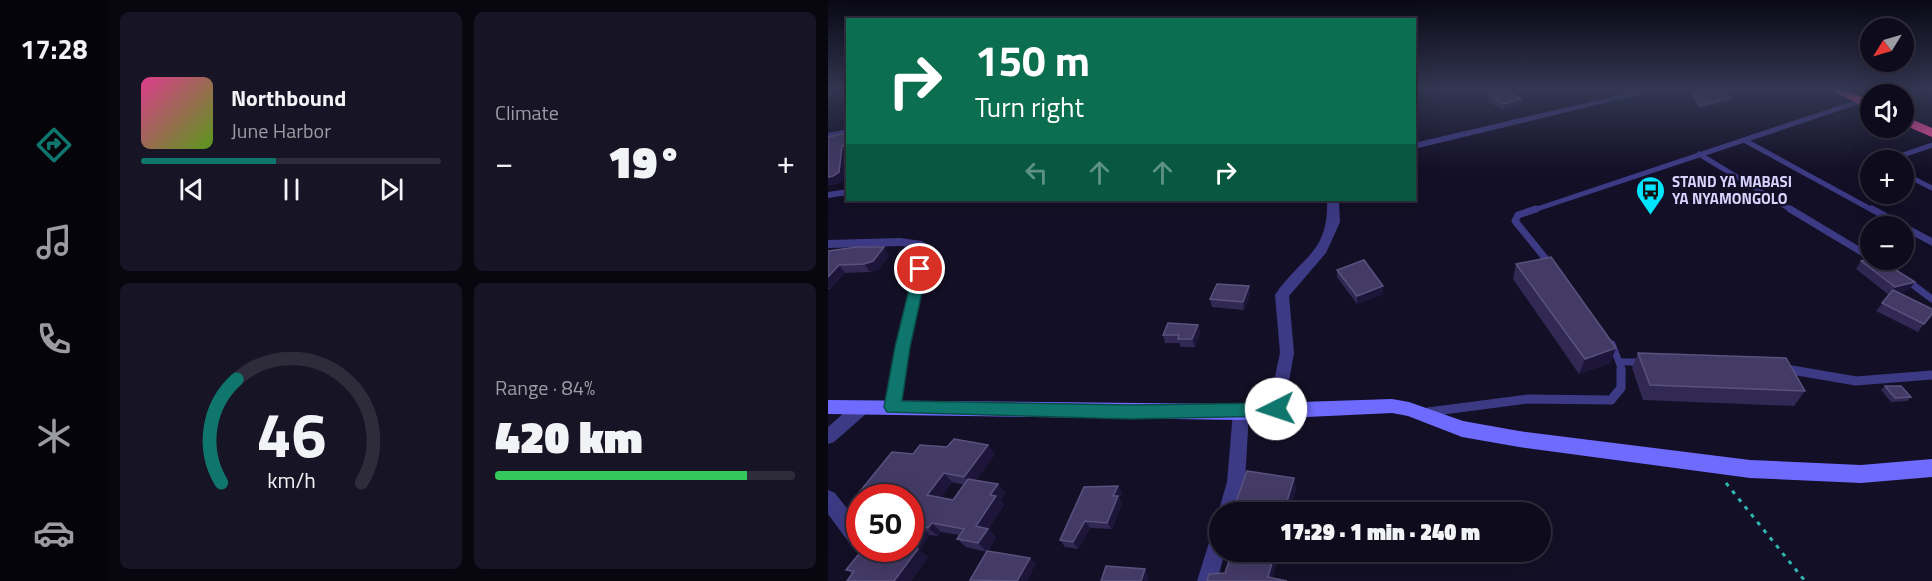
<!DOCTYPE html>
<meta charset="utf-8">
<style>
:root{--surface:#0e0b1c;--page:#171425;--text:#f1f3f6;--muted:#9b9ba3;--line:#2e2b3b;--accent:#0f766e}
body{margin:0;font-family:"Titillium Web",sans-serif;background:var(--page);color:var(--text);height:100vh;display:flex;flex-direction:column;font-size:22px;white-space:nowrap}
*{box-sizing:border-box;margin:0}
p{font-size:20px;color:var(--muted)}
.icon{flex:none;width:33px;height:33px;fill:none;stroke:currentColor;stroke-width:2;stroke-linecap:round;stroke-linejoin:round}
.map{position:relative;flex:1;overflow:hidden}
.sheet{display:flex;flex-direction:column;gap:12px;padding:12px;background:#08060f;width:720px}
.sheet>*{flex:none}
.top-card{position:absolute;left:18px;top:18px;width:570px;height:183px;border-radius:0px;box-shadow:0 6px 24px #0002,0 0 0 2px var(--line);background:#0b6e4f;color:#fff;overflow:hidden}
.needle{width:39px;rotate:233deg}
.fabs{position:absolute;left:1032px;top:18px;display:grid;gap:12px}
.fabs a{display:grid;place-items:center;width:54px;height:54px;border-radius:50%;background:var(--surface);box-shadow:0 6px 24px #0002,0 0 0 2px var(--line);font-size:30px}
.speed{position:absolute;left:18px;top:484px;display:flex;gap:12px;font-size:30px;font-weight:700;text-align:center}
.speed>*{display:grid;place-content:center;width:78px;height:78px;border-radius:50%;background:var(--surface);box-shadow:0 6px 24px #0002,0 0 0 2px var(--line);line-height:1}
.speed .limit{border:9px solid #d22;background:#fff;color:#111}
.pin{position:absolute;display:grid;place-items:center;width:51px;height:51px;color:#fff;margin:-26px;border:3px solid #fff;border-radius:50%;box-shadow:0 2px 6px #0007}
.me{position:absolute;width:66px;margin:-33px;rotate:266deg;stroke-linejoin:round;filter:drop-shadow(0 0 4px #0008)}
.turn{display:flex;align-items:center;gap:21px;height:126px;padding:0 30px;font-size:27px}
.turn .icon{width:78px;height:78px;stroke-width:2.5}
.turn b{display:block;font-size:42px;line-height:51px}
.lanes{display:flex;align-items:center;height:57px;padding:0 30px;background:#0003;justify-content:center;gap:30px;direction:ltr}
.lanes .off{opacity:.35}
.big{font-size:45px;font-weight:800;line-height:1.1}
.sheet .widget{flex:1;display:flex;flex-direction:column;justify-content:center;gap:9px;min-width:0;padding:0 21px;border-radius:9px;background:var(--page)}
.sheet .dial{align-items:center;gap:0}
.dial svg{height:156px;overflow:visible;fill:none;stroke:var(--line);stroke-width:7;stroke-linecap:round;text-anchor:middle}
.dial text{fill:var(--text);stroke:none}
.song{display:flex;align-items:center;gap:18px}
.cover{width:72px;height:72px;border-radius:9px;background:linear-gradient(135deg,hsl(330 70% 55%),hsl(90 70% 35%))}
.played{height:6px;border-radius:3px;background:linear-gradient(90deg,var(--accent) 45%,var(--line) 45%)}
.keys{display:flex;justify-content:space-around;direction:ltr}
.heat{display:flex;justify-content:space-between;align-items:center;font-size:33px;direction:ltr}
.charge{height:9px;border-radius:4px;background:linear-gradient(90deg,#34c759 84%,var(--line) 0)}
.sheet .tiles{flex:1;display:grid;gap:12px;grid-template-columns:repeat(2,1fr)}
.trip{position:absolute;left:381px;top:502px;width:342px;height:60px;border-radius:30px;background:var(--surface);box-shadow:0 6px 24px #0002,0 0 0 2px var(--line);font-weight:800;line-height:60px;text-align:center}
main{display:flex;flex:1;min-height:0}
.menu{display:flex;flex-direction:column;width:108px;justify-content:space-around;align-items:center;background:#06040b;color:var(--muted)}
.menu .icon{width:42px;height:42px}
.menu .selected{color:var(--accent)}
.menu b{font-size:27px;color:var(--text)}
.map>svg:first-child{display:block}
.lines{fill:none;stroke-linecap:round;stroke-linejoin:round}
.path{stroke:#2fb8b0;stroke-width:3;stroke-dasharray:4 6;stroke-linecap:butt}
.lane-far2{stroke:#3d3a85;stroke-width:5}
.lane-far1{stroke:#3d3a85;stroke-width:7}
.lane{stroke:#3d3a85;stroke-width:9}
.street{fill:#3d3a85;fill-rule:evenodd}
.secondary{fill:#6f6bff;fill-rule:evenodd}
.highway{fill:#ff4fa3;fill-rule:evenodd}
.wall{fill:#312854;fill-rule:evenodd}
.shaded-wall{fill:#1d163a}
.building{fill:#433a66;stroke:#5a527e;stroke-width:1.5}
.route{fill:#0f766e;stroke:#0a4d48;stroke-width:1.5}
.labels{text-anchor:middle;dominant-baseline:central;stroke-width:5;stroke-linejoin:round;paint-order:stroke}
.poi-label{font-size:15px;font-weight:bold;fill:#d9d4ff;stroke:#130f26;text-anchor:start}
</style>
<main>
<nav class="menu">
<b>17:28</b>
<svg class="icon selected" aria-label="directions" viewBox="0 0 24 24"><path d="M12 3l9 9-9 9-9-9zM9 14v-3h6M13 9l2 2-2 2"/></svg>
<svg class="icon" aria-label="music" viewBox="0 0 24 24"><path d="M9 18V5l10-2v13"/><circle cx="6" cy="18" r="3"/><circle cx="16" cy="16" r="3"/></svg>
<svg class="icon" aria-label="phone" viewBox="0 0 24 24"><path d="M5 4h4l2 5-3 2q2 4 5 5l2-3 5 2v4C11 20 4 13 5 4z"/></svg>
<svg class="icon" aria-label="climate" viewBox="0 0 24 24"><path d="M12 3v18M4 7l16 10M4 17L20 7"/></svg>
<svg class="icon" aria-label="car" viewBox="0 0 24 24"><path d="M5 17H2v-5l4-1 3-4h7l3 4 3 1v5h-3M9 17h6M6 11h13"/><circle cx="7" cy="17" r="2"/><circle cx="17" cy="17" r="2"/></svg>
</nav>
<section class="sheet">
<div class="tiles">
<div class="widget">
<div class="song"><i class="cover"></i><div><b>Northbound</b><p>June Harbor</p></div></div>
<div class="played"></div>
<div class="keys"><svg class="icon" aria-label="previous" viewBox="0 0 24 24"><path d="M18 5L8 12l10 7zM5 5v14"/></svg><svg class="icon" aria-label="pause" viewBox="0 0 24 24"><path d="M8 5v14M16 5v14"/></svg><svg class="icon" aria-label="next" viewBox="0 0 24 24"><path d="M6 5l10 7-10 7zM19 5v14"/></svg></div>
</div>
<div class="widget"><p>Climate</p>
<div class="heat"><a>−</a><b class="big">19°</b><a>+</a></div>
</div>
<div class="widget dial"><svg viewBox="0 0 100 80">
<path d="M14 69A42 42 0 1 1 86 69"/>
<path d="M14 69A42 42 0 0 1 22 16" stroke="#0f766e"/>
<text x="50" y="56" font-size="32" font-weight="700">46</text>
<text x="50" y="72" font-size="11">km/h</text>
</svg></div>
<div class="widget"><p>Range · 84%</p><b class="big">420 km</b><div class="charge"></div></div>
</div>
</section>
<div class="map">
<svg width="1104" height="581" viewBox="0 0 1104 581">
<rect width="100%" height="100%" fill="#130f26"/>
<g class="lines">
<!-- path -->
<path class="path" d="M898 483 977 581"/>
<!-- lane-far2 -->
<g class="lane-far2">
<path d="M916 140 1046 211"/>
<path d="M871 154 965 211"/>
<path d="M1060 160 1104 145"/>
<path d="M1076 174 1104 188"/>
<path d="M703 211 1033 101"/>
</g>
<!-- lane-far1 -->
<g class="lane-far1">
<path d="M708 209 690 215 687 221 722 264"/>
<path d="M962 209 1042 257"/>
<path d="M1044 209 1075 226"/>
<path d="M1076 227 1104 242"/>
<path d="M1080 281 1104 299"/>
<path d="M784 344 794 370"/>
<path d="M794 362H816"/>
<path d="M958 369 965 370"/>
</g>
<!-- lane -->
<g class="lane">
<path d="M958 369 1028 381 1104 375"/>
<path d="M600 412 700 399 783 400 793 388V369"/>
</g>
<!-- street -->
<g class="street">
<path d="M817 89H834L586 149V143Z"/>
<path d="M20 129V135L0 139V133Z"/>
<path d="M20 189V195L0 198V192Z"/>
<path d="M499 200H511L512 222 498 253 461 296 466 353 456 409 454 414 448 416 442 414 440 409 452 353 447 295C472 257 501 254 499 200Z"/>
<path d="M72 238 94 241 100 245 98 269 81 347 72 407 70 412 64 414 58 412 56 407 67 347 86 269 88 248 72 246 0 248V240Z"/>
<path d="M33 401 39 403 41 408 39 413 6 442 0 444V427L27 403Z"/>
<path d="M413 405 419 407 421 412 417 482 408 513H392V517L390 513 399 482 405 412 407 407Z"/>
<path d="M0 490 7 493 32 525V549H36L32 551 25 548 0 514Z"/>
<path d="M392 528V552H397L389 581H369L385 530Z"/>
</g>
<!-- secondary -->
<path class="secondary" d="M564 399 581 402 635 421 691 431 922 460 1033 465 1104 459V477L1033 483 922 478 691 447 634 437 580 416 564 413 413 420 0 414V400L413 404Z"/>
<!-- highway -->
<g class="highway">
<path d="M1000 89H1016L1042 101V109Z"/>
<path d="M1076 116 1104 128V137L1076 125Z"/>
</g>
</g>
<!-- wall -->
<g class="wall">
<path d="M859 89H887L903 102 872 110Z"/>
<path d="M661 95 694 99 693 106 675 111 660 101Z"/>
<path d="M0 251 61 255 51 269 42 272 17 273 2 289H0Z"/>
<path d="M1033 261 1081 290 1070 293 1096 324 1090 332 1048 311 1061 295 1028 269Z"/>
<path d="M688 264 788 348 782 363 751 374 685 279Z"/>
<path d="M509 270 555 286V294L529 304 509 277Z"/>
<path d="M422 294 416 310 384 307 382 299Z"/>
<path d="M370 325 372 333 367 347H353L351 343H337L335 335Z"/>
<path d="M810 353 977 391 966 406 815 400 804 368Z"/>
<path d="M1057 386 1083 397 1079 401 1063 402 1053 390Z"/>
<path d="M85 454H167L148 480 170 484 177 493 172 501 176 505 160 529 168 537 159 552 138 547 129 539 131 535 113 532 110 536 102 535 91 550 100 557 83 581H19L24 574 18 570 82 549V498H33L29 495ZM124 482 136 485 125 500 113 497Z"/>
<path d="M466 478 468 489 461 513H404Z"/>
<path d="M290 486 294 493 291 498 294 503 284 529 262 528 250 549 237 547 232 540Z"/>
</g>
<!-- shaded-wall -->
<g class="shaded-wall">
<path d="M904 98 903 102 872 110 873 106Z"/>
<path d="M694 99 693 106 675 111 676 104Z"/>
<path d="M20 145V153H19L16 180 11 184 0 186V177L14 146Z"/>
<path d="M56 247 61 255 51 269 42 272 36 264Z"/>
<path d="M11 265 17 273 2 289 0 287V277Z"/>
<path d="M1087 282 1081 290 1061 295 1067 287Z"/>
<path d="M421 286 422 294 416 310 415 302Z"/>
<path d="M555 286V294L529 304V296Z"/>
<path d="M370 325 372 333 367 347 364 339Z"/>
<path d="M788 348 782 363 751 374 757 359Z"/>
<path d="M160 445 167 454 144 486 136 477Z"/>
<path d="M116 473 124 482 108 504 99 495Z"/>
<path d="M466 478 468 489 461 513H456Z"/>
<path d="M170 484 177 493 172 501 176 505 159 531 160 529 168 537 159 552 150 543 148 526 162 495Z"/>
<path d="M290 486 294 493 291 498 294 503 284 529 279 523 285 496Z"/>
<path d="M257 521 262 528 250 549 245 542Z"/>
<path d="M104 523 113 532 110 536 100 528Z"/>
<path d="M93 526 102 535 91 550 100 557 83 581H66L82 549V540Z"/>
<path d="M447 552H450L451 555 444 581 440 577Z"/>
<path d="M202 558 208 564 199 581H189Z"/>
<path d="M317 569 321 576 320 581H313Z"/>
</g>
<!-- building -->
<g class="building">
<path d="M862 89H887L904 98 873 106Z"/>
<path d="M678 90 694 99 676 104 661 95Z"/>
<path d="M20 133V145L14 146 11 172 5 176 0 177V137Z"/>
<path d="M29 247H56L45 261 36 264 11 265 0 277V251Z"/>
<path d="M723 257 788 348 757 359 688 264Z"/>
<path d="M1042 259 1052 260 1087 282 1067 287 1033 261Z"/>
<path d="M536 260 555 286 529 296 509 270Z"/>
<path d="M389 284 421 286 415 302 382 299Z"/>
<path d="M1065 290 1104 309V314L1096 324 1054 303Z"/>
<path d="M340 323 370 325 364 339H350L351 335H335Z"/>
<path d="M810 353 958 358 977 391 822 385Z"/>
<path d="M1057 386H1073L1083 397 1067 398Z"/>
<path d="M126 439 160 445 136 477 116 473 99 495 125 500 140 479 170 484 162 495 168 496 148 526 160 529 150 543 129 539 136 529 104 523 100 528 93 526 82 540V498H53L29 495 64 452 85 454 92 445 119 447Z"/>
<path d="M419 471 466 478 456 512 438 509 436 513H404Z"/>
<path d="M290 486 285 496H290L279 523 257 521 245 542 232 540 256 487Z"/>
<path d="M82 547 90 549 66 581H19L26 571 18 570 35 549H82Z"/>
<path d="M159 551 202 558 189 581 142 580Z"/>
<path d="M404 552H447L440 577 459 581H379L381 574 397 573Z"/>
<path d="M278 566 317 569 313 581H273Z"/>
</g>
<!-- sky -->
<linearGradient id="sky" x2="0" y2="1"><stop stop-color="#0a0815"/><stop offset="0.52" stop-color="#333752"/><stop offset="1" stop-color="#333752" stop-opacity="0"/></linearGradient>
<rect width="1104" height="171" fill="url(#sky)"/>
<!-- route -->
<path class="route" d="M92 265 99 269 82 347 74 401 302 405 448 403 454 405 457 409 454 414 448 416 302 419 59 412 56 407 67 347 86 269Z"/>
<!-- icons -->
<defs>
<symbol id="bus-pin" viewBox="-11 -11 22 30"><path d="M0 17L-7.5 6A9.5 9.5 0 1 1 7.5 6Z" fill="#00e5ff" stroke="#130f26"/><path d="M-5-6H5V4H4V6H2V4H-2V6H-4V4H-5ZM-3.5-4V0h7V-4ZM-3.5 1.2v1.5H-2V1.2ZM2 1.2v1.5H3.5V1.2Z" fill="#111"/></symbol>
</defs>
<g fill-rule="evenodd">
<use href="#bus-pin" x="806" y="174" width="33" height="45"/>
</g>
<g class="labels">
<!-- poi labels -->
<g class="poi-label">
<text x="844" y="181">STAND YA MABASI<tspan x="844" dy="17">YA NYAMONGOLO</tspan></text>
</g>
</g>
</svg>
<div class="fabs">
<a><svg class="needle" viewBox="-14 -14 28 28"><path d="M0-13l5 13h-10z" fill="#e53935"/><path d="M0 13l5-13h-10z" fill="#9b9ba3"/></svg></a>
<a><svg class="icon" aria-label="sound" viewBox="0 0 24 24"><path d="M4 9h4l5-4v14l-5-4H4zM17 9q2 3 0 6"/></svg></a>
<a>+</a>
<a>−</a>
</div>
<div class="speed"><div class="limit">50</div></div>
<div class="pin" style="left:92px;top:269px;background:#d93025"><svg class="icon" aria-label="arrive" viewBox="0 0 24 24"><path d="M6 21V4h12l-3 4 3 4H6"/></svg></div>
<svg class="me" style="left:448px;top:409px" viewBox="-20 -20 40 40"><circle r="19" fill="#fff"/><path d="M0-13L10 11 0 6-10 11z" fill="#0f766e"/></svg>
<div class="trip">17:29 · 1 min · 240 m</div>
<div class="top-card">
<div class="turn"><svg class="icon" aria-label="right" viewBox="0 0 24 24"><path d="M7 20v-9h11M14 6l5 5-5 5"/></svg><div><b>150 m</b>Turn right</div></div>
<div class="lanes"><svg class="icon off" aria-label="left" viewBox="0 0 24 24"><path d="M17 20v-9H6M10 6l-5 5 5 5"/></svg><svg class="icon off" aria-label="ahead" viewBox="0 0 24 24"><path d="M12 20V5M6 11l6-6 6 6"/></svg><svg class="icon off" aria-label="ahead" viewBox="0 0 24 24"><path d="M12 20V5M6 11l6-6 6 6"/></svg><svg class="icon" aria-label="right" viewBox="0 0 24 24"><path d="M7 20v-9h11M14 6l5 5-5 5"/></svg></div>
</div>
</div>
</main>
